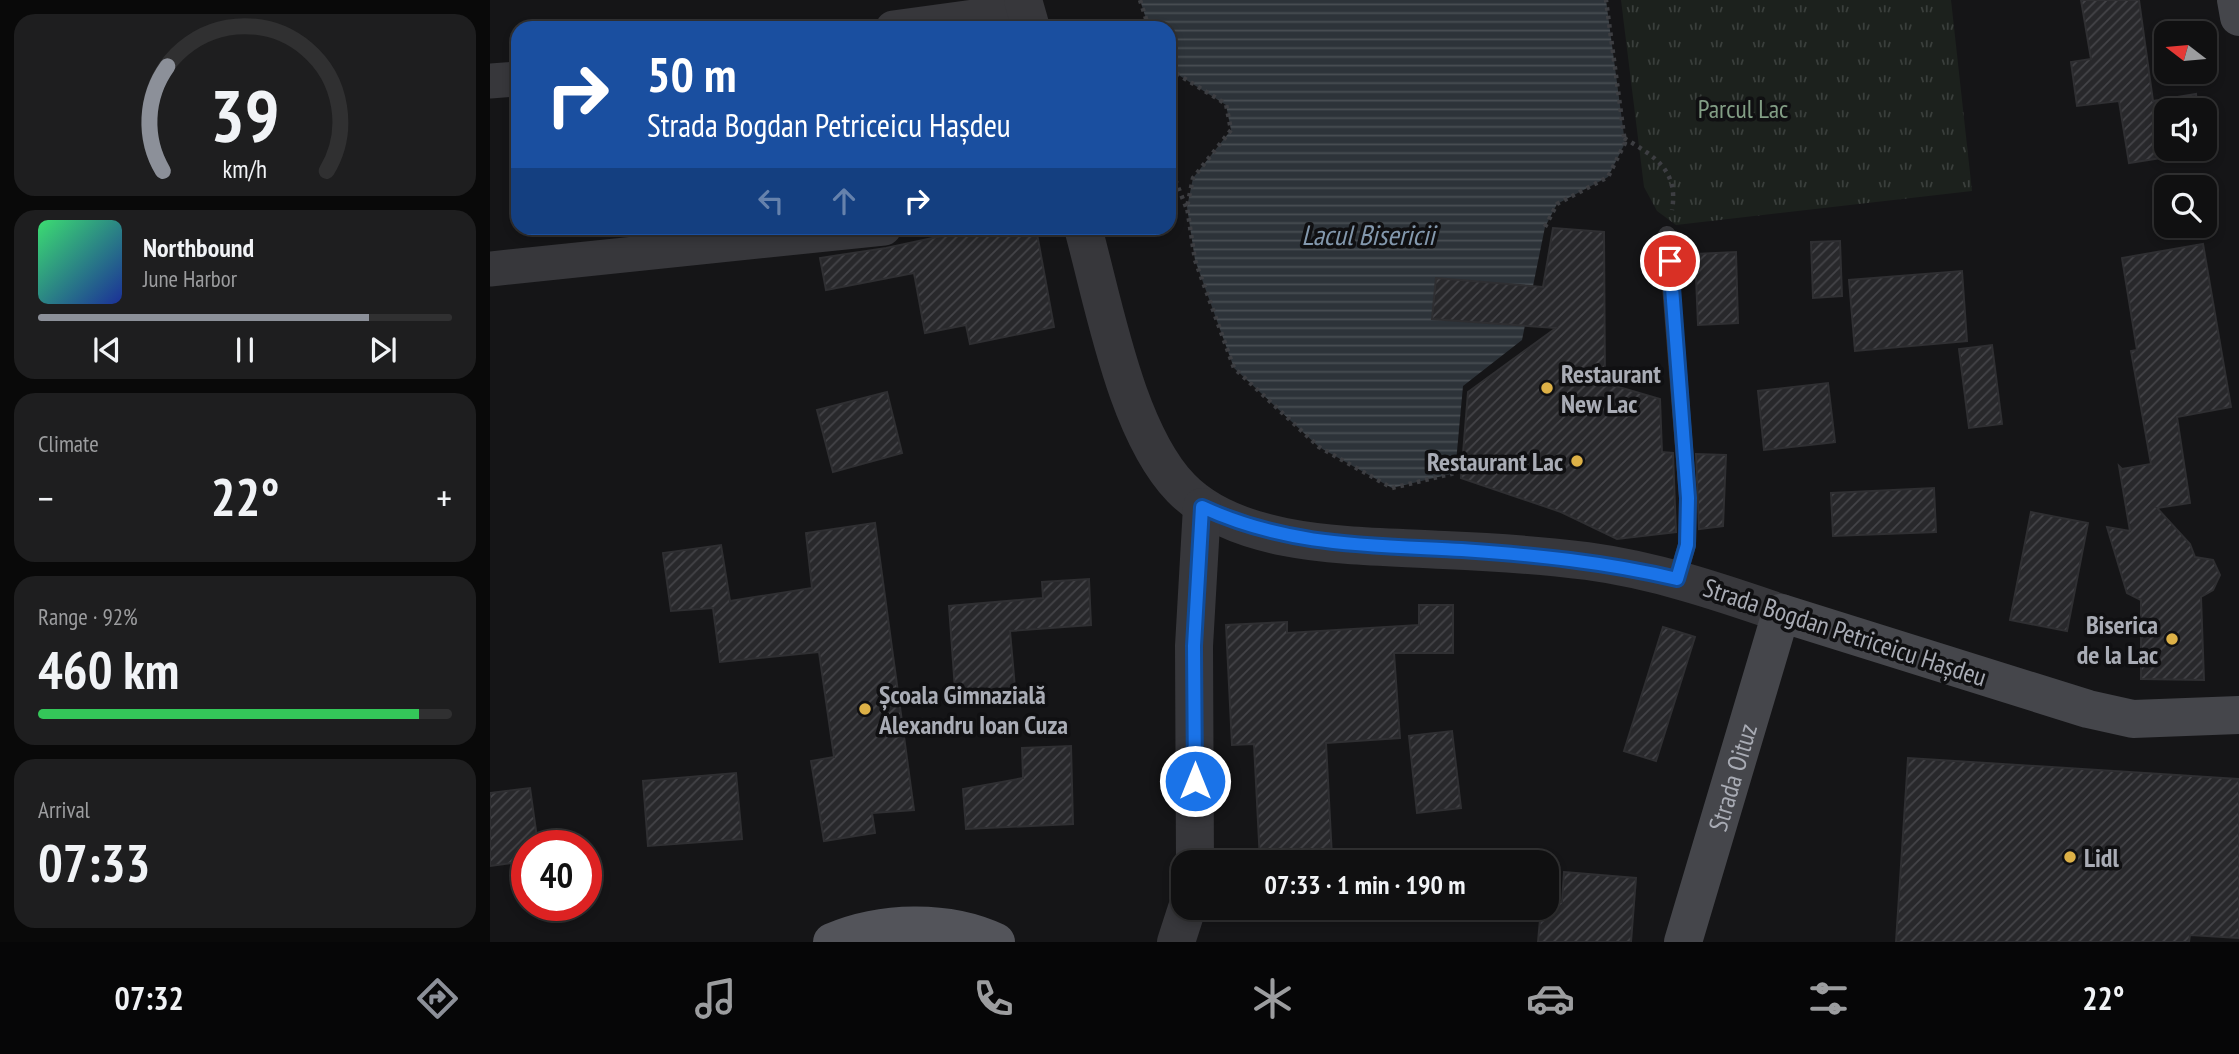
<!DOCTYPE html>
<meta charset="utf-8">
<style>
:root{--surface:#101011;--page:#1e1e1f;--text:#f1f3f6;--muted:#9c9d9f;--line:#303031;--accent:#8c9099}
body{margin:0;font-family:"PT Sans Narrow",sans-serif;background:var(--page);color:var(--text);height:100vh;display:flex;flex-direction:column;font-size:26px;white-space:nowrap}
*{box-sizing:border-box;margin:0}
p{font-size:23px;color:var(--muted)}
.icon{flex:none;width:38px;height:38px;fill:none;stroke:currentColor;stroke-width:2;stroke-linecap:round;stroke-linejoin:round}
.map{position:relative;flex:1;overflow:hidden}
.drawer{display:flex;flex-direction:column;gap:14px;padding:14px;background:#090909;width:490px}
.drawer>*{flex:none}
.banner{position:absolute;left:21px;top:21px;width:665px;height:214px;border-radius:21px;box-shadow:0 4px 10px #0003,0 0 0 2px var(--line);background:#1a4fa0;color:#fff;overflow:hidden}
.needle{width:46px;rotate:286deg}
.buttons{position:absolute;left:1664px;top:21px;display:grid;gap:14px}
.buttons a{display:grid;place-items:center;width:63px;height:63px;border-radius:14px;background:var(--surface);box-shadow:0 4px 10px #0003,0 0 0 2px var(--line);font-size:35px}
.speed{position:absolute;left:21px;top:830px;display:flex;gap:14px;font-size:35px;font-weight:700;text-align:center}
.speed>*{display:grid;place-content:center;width:91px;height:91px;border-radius:50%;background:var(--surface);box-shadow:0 4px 10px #0003,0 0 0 2px var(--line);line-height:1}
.speed .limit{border:10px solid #d22;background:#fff;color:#111}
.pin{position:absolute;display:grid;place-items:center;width:60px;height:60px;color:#fff;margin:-30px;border:4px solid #fff;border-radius:50%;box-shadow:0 2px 7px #0007}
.me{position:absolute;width:77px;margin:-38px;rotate:0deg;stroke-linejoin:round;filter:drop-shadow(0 0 5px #0008)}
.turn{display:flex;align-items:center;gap:24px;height:147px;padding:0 21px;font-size:32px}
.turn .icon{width:91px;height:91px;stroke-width:2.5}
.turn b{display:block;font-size:49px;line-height:60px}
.lanes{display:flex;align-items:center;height:66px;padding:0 21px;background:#0003;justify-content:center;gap:35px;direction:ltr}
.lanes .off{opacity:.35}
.big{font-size:52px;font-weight:600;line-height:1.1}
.drawer .card{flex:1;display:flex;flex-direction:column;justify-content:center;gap:10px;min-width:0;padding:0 24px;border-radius:21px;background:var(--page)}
.drawer .dial{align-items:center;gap:0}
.dial svg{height:182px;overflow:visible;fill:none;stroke:var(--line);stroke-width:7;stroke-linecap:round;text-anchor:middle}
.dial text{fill:var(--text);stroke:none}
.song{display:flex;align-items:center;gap:21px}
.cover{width:84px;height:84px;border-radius:10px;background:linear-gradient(135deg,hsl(140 70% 55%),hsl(230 70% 35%))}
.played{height:7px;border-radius:4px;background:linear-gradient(90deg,var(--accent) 80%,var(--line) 80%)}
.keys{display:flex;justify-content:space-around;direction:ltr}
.heat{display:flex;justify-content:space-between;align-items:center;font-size:38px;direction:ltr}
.charge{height:10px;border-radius:5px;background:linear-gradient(90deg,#34c759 92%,var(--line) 0)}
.trip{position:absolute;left:681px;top:850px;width:388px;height:70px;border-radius:21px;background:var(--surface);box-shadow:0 4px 10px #0003,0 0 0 2px var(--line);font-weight:600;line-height:70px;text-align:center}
.tabs{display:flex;height:112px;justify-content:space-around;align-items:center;background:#060607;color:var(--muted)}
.tabs .icon{width:49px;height:49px}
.tabs .active{color:var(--accent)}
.tabs b{font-size:32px;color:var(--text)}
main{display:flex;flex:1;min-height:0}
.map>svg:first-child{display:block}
.grass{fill:url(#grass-tufts)}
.water{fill:url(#water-rules)}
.building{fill:url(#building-hatch);stroke:#2f2f32;stroke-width:2}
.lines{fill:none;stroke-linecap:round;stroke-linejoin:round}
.path{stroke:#3d3e42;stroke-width:4.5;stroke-dasharray:3.5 5;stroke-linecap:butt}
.service{stroke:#37373b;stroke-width:18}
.minor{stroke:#37373b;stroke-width:35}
.tertiary{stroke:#37373b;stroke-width:38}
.secondary{stroke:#45464b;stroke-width:38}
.primary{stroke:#53545a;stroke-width:38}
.route-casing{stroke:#114b97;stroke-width:18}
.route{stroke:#1a73e8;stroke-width:12}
.poi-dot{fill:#ddb147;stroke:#101012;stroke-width:2.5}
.labels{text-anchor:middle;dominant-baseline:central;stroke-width:7;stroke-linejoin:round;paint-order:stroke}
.park-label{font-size:26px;fill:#829e85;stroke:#101012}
.poi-label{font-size:26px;font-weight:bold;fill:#a9acb5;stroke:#101012;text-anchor:start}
.street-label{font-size:26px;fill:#a9acb5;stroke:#101012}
.water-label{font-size:28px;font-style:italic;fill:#8398ad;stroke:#101012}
</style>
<main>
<section class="drawer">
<div class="card dial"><svg viewBox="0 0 100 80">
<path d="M14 69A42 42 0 1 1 86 69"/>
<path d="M14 69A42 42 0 0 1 16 23" stroke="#8c9099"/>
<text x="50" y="56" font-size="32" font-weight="700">39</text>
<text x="50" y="72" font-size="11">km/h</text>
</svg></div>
<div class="card">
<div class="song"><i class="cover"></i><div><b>Northbound</b><p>June Harbor</p></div></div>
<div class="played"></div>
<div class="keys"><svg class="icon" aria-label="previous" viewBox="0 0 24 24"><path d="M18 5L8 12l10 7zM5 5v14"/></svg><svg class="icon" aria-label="pause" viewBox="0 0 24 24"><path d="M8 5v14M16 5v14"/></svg><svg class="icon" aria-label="next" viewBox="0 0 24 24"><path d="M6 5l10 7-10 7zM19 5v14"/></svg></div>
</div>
<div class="card"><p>Climate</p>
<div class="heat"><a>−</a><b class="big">22°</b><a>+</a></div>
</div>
<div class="card"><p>Range · 92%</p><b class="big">460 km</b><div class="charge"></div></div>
<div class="card"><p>Arrival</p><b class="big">07:33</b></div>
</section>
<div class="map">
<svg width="1749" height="942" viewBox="0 0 1749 942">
<defs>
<pattern id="grass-tufts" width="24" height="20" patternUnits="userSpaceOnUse" patternTransform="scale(1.75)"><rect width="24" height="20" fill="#1c211d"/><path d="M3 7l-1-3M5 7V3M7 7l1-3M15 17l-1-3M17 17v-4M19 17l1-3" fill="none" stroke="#3a3f3c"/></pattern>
<pattern id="water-rules" width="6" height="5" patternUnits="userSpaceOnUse" patternTransform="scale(1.75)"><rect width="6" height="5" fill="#2d3339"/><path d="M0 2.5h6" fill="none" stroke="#494e53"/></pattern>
<pattern id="building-hatch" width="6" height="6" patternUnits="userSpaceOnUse" patternTransform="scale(1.75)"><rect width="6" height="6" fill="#28282b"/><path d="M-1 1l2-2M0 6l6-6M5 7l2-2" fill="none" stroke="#444448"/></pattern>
</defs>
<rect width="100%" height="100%" fill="#151517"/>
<!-- grass -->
<path class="grass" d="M1131 0H1461L1482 191 1186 225 1167 211 1154 187Z"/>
<!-- water -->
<path class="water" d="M650 0H1116L1135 143 1118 177 1067 204 1055 227 1032 340 973 386 965 473 902 488 829 447 744 368 705 260 697 207 703 178 741 130 736 105 679 69V28H659Z"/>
<!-- building -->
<g class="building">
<path d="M1591 0H1649L1663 101 1706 94 1708 110H1676V149L1715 151 1639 163 1629 101 1587 106 1581 62 1601 59Z"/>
<path d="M489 228H546L564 327 480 344 476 325 435 333 424 273 336 290 330 258 396 248Z"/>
<path d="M1063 228 1114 232 1115 383 1170 399 1172 452 1183 453 1186 532 1127 539 1071 512 971 478 978 392 1066 328 942 319 946 278 1053 287Z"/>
<path d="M1350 241 1352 296 1323 298 1321 242Z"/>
<path d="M1713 244 1741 407 1687 417 1700 503 1667 508 1700 544 1705 557 1723 560 1730 575 1723 590 1711 597 1714 680 1651 679V600L1637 593 1617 527 1640 531 1629 466 1632 469 1661 464 1641 351 1647 350 1632 258Z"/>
<path d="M1246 252 1248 323 1208 325 1205 254Z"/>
<path d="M1472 271 1477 341 1365 351 1359 280Z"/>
<path d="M1502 345 1512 424 1479 428 1469 349Z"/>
<path d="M1338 383 1345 442 1274 450 1268 391Z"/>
<path d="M397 392 412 453 343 472 327 410Z"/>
<path d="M1206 454 1236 455 1233 526 1209 529Z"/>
<path d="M1444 488 1446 532 1343 536 1341 493Z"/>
<path d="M1541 512 1598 523 1577 631 1520 620Z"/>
<path d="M385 523 424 810 382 813 385 833 334 841 321 761 344 757 329 652 230 662 223 608 181 611 173 553 231 545 240 601 322 588 316 533Z"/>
<path d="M599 579 601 625 520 631 526 699 466 704 459 606 553 598 552 582Z"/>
<path d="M929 605H963V653H904L910 738 836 743 842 857 770 861 764 744 742 745 736 625 797 622V633L929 625Z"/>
<path d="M1173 627 1205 637 1166 761 1134 751Z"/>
<path d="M962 731 971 808 927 813 919 736Z"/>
<path d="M581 746 583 824 476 829 473 789 533 778 532 748Z"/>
<path d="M1418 758 1749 779V938L1700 935 1699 942H1406Z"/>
<path d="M246 773 252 839 158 846 153 781Z"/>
<path d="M40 788 48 845H37V861L0 866V793Z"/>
<path d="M1074 872 1146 878 1141 942H1048L1051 908H1057V901L1072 902Z"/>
</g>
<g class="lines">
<!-- path -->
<g class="path">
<path d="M650 0 659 28"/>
<path d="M679 69 736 104 741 130 703 178 697 207 705 260 744 368 829 447 902 488 965 473"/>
<path d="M1134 138C1164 156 1189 170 1182 210"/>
<path d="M679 164 696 207"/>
<path d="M1055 227 1067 204 1118 177 1135 143 1116 0"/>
</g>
<!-- service -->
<path class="service" d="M1177 235 1198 498 1197 545 1187 579"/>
<!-- minor -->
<g class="minor">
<path d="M403 28 536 10"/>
<path d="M0 81 28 79"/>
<path d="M0 269 394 228"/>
</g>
<!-- tertiary -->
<g class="tertiary">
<path d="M533 0 541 28"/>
<path d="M593 228C614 304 636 431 691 488 751 550 874 545 954 550 1002 552 1049 555 1097 561 1164 570 1227 591 1291 613"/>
<path d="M705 863 704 646 712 507"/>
<path d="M686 942 697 908"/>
</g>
<!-- secondary -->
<g class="secondary">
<path d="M1746 0 1749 17"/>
<path id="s1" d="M1193 942 1291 613 1598 709 1643 719 1749 715"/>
</g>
<!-- primary -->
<path class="primary" d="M342 942C391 921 457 919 506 942"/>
</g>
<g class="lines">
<defs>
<path id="route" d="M705 781 704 646 712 507C799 547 879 545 972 550 1044 555 1116 562 1187 579L1197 545 1198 498 1180 261"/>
</defs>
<!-- route casing -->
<use href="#route" class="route-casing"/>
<!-- route -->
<use href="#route" class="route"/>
</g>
<!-- markers -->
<g class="poi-dot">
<circle cx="1057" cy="388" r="7"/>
<circle cx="1087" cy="461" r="7"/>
<circle cx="1682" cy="639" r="7"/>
<circle cx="375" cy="709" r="7"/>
<circle cx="1580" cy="857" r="7"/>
</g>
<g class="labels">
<!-- park labels -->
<g class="park-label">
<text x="1253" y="108">Parcul Lac</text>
</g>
<!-- poi labels -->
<g class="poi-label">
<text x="1071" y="373">Restaurant<tspan x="1071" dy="30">New Lac</tspan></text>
<text x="1073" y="461" text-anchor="end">Restaurant Lac</text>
<text x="1668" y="624" text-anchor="end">Biserica<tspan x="1668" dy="30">de la Lac</tspan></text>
<text x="389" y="694">Școala Gimnazială<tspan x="389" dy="30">Alexandru Ioan Cuza</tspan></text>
<text x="1594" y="857">Lidl</text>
</g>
<!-- street labels -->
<g class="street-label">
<text transform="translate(1355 632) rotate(18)">Strada Bogdan Petriceicu Hașdeu</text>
<text stroke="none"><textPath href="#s1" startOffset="172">Strada Oituz</textPath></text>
</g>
<!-- water labels -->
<g class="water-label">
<text x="878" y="234">Lacul Bisericii</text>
</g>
</g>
</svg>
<div class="buttons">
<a><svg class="needle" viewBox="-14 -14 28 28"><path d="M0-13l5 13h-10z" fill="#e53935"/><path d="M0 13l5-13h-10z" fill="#9c9d9f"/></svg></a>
<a><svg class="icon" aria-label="sound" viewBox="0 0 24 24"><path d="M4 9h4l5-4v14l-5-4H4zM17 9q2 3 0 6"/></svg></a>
<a><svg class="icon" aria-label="search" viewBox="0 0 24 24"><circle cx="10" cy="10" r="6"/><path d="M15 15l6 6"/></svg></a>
</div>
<div class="speed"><div class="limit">40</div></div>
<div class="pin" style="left:1180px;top:261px;background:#d93025"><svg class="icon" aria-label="arrive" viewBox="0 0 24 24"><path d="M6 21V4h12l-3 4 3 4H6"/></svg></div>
<svg class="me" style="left:705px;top:781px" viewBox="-20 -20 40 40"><circle r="17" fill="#1a73e8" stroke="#fff" stroke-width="3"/><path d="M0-11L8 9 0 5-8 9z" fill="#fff"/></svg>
<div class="trip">07:33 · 1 min · 190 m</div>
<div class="banner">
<div class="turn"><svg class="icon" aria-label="right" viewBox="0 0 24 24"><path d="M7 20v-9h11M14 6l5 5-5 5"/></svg><div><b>50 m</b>Strada Bogdan Petriceicu Hașdeu</div></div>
<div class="lanes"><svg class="icon off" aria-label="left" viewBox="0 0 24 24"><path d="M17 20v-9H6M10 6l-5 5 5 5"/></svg><svg class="icon off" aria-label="ahead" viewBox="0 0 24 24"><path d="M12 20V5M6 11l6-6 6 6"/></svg><svg class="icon" aria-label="right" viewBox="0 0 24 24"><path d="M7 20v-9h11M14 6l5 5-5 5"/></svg></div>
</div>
</div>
</main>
<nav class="tabs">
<b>07:32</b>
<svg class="icon active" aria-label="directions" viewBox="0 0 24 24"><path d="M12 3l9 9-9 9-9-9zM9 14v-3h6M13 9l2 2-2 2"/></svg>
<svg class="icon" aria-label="music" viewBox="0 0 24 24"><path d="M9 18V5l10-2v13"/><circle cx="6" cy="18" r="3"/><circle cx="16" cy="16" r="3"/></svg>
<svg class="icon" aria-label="phone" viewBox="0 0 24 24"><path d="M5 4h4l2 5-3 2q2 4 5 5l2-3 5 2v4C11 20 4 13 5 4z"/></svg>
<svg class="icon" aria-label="climate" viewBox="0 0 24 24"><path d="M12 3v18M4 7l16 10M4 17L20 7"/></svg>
<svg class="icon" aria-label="car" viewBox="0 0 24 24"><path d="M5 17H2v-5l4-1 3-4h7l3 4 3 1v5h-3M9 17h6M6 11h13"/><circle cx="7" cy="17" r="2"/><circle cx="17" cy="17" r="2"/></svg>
<svg class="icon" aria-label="filters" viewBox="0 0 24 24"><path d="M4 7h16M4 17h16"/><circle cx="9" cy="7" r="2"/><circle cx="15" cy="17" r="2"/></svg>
<b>22°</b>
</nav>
